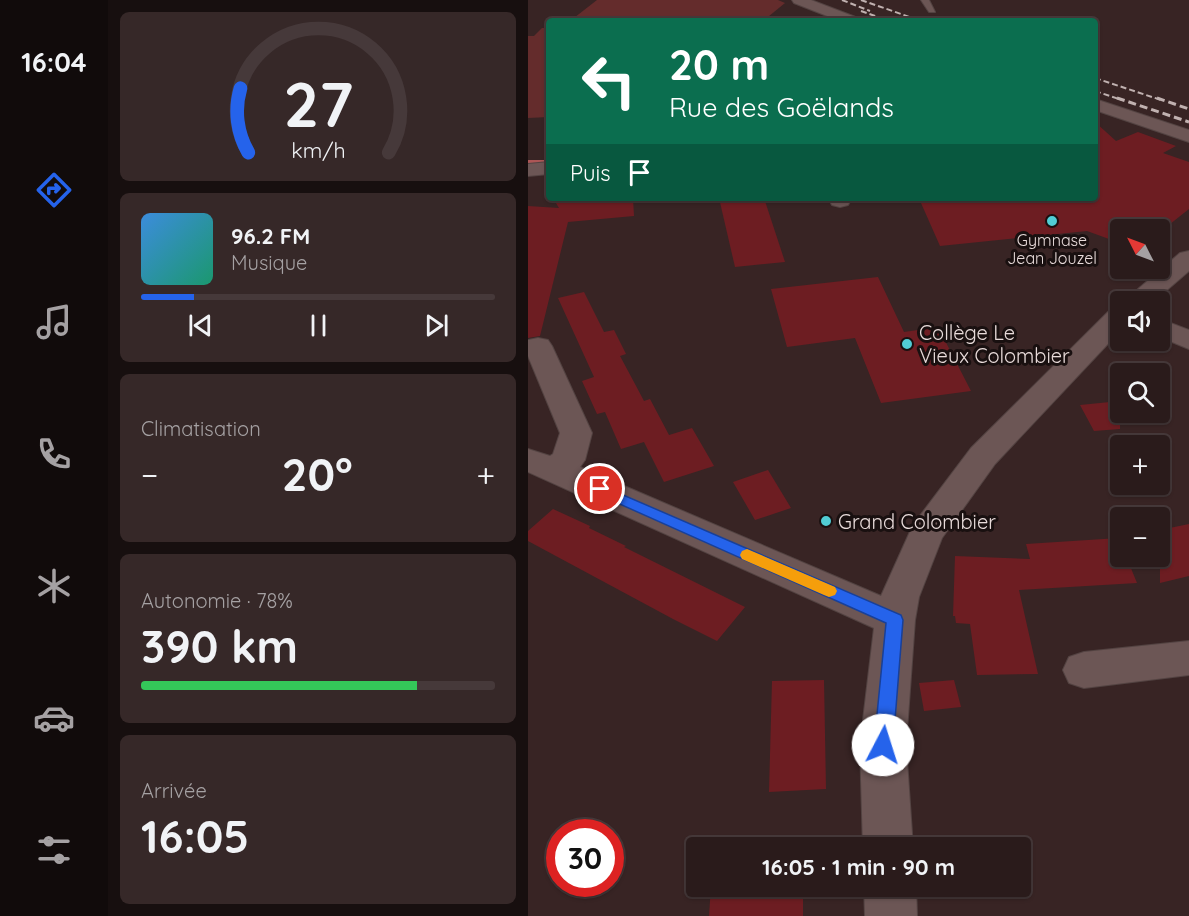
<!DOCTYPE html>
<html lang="fr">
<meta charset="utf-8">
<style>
:root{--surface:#2a1b1b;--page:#362828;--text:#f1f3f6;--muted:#a5a1a3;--line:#46393a;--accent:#2563eb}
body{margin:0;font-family:Quicksand,sans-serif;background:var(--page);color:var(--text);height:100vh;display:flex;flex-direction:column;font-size:22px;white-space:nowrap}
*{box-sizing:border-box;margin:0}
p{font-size:20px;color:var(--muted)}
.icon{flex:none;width:33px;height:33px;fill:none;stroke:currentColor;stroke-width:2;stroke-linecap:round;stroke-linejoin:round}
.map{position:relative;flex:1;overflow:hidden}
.panel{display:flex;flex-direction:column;gap:12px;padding:12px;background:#170f0f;width:420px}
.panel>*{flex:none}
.guide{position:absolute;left:18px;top:18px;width:552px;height:183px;border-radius:6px;box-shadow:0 2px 4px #0004,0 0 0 2px var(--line);background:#0b6e4f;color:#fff;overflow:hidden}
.needle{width:39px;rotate:312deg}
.fabs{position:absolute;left:582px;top:219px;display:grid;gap:12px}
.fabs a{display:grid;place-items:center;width:60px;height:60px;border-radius:6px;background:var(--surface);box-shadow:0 2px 4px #0004,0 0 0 2px var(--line);font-size:30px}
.speed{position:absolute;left:18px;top:819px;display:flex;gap:12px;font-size:30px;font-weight:700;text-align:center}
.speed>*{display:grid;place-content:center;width:78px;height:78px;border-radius:50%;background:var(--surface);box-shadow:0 2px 4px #0004,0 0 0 2px var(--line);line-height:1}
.speed .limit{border:9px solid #d22;background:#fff;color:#111}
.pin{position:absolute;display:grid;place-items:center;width:51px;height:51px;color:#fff;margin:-26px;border:3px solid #fff;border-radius:50%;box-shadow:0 2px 6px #0007}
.me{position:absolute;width:66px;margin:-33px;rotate:5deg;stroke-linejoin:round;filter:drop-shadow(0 0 4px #0008)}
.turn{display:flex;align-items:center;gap:21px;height:126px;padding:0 24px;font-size:27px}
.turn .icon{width:78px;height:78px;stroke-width:2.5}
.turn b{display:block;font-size:42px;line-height:51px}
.then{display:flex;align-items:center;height:57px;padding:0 24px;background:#0003;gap:12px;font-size:22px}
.big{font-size:45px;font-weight:800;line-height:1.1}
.panel .tile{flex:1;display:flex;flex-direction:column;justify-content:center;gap:9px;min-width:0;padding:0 21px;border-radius:9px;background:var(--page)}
.panel .dial{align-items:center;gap:0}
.dial svg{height:156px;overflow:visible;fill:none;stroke:var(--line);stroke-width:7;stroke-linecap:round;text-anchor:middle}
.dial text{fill:var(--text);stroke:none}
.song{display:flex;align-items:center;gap:18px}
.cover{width:72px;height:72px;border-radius:9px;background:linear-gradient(135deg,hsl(210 70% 55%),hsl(160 70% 35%))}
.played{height:6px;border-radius:3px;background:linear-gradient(90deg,var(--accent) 15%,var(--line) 15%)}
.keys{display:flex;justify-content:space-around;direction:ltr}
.heat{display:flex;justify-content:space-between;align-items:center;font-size:33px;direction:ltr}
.charge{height:9px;border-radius:4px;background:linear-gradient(90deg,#34c759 78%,var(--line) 0)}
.trip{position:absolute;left:158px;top:837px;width:345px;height:60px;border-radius:6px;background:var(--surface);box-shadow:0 2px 4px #0004,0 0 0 2px var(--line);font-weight:800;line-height:60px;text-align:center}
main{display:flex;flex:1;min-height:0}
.dock{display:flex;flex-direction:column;width:108px;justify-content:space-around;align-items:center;background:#110b0b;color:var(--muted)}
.dock .icon{width:42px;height:42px}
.dock .current{color:var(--accent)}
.dock b{font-size:27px;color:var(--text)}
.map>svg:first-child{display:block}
.green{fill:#642c2c}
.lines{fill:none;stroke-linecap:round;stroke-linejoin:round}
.stream{fill:#ac5656;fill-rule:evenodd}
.building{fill:#6d1d22}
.lane-casing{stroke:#534342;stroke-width:2}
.street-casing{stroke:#534342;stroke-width:2}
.lane{fill:#6c5655;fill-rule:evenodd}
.street{fill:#6c5655;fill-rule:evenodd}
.rail-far1{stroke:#c0b1b0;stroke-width:2;stroke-dasharray:6 3;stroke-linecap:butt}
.rail{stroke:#c0b1b0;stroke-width:3;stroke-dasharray:8 4;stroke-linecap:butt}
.route{fill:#2563eb;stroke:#184099;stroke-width:1.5}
.slow{fill:#f59e0b}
.poi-dot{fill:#51ccd4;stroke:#191010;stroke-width:2}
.labels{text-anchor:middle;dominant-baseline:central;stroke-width:6;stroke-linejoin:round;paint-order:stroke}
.far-poi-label{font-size:16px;fill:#e8dbda;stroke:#191010}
.poi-label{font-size:20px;fill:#e8dbda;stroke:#191010;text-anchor:start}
</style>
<main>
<nav class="dock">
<b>16:04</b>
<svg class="icon current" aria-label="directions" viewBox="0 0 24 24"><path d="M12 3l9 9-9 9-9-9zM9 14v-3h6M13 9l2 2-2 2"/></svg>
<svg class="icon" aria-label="music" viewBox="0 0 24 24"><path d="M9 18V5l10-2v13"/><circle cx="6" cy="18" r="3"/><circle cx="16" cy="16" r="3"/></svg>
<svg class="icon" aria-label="phone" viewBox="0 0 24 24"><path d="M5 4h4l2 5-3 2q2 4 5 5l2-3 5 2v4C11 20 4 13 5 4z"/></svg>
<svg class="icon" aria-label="climate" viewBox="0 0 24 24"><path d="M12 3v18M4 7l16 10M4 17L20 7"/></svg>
<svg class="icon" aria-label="car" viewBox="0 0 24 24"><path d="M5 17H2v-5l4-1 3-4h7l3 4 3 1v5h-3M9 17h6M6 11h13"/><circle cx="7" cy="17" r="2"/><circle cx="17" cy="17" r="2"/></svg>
<svg class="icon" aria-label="filters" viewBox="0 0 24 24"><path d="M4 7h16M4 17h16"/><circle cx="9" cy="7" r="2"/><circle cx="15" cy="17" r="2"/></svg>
</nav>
<section class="panel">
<div class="tile dial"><svg viewBox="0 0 100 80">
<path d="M14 69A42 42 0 1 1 86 69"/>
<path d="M14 69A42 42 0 0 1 10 36" stroke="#2563eb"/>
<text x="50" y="56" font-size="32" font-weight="700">27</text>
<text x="50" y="72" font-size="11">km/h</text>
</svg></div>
<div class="tile">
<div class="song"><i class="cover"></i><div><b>96.2 FM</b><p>Musique</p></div></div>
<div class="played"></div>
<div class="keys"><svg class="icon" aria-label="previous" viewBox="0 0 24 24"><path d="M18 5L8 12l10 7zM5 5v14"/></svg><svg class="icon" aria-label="pause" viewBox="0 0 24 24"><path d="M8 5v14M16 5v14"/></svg><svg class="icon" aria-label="next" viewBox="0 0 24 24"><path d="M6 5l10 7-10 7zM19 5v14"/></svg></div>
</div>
<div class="tile"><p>Climatisation</p>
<div class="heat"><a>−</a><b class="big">20°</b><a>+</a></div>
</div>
<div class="tile"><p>Autonomie · 78%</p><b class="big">390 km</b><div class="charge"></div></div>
<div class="tile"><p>Arrivée</p><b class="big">16:05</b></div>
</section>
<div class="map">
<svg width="661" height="916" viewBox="0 0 661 916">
<rect width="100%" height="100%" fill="#382424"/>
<!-- green -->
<g class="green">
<path d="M69 0H250L257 3 235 21H42Z"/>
<path d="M14 28H21V117L0 118V36H6Z"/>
</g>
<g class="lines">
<!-- stream -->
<rect class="stream" x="0" y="160" width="21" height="4"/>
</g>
<!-- building -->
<g class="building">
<path d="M567 122 588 141 610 132 648 146 635 153 661 162V209L632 232V230H592V243L559 231 412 246 393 203 451 198H567Z"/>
<path d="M25 198H105L106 216 40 222 12 336 0 338V206L31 208Z"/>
<path d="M191 198H236L257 262 207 267Z"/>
<path d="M350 277 376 332 410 327 443 391 353 403 327 338 259 347 243 289Z"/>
<path d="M56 292 76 332 86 330 98 354 92 356 107 384 116 401 122 399 141 435 164 428 186 466 136 482 116 442 93 449 77 412 69 414 54 381 66 377 30 298Z"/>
<path d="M592 401V429L566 431 552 405Z"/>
<path d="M240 470 263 508 227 520 205 482Z"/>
<path d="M25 509 62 526 61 528 98 546 96 547 217 607 189 641 145 619 0 541V531Z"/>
<path d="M661 524V576L632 583V530Z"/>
<path d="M591 538 592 556H598L609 583 491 590 510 674 449 675 442 624 428 623 427 616H425L427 556 502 559 498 544Z"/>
<path d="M296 680 298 789 241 792 244 681Z"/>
<path d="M426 680 433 707 396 711 391 683Z"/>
<path d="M275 842V848H214V844Z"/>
<path d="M183 886H275V916H181Z"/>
</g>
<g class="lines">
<defs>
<path id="lane" d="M393 0H401L407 12H401Z"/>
<g id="street">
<path d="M264 0H283L330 18 332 21H312L266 3Z"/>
<path d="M567 99 661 130V142L567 110Z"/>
<path d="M21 162V174L0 176V164Z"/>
<path d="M300 198H322L323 200 320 205 312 207 304 205Z"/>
<path d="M661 251V271L625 302H595L652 253Z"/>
<path d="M592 308V331L467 464 414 538 391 597 387 620 378 745 385 848H335L332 745 346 628 0 472V449L22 456 25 454 32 433 0 356V340L10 338 20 340 24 346 64 433 57 460 52 467 353 596 385 525 443 448 582 310Z"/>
<path d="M632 319 661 330V349L632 337Z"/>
<path d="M661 641V675L556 688 541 683 535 670 541 657 556 652Z"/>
<path d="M336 886H388L389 916H337Z"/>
</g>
</defs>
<!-- lane casing -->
<use href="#lane" class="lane-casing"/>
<!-- street casing -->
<use href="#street" class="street-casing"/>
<!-- lane -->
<use href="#lane" class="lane"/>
<!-- street -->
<use href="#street" class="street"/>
<!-- rail-far1 -->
<g class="rail-far1">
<path d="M314 0 342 11"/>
<path d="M333 0 393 21"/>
<path d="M333 11 361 21"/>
<path d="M567 78 633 100"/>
<path d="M567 91 594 100"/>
</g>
<!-- rail -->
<g class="rail">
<path d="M589 98 661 122"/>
<path d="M629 98 661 109"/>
</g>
</g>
<!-- route -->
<path class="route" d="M72 485 373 615 375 620 365 745 362 751 355 753 349 751 346 745 358 623 67 493 65 489Z"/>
<!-- slow -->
<path class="slow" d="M219 549 307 587 309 591 307 595 301 597 296 595 214 559 212 555 214 551Z"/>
<!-- markers -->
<g class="poi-dot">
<circle cx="524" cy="221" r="6"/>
<circle cx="379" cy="344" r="6"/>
<circle cx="298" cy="521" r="6"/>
</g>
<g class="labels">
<!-- far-poi labels -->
<g class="far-poi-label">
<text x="524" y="240">Gymnase<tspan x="524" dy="18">Jean Jouzel</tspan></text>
</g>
<!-- poi labels -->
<g class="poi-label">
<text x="391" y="332">Collège Le<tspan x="391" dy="23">Vieux Colombier</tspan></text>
<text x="310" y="521">Grand Colombier</text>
</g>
</g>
</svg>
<div class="fabs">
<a><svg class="needle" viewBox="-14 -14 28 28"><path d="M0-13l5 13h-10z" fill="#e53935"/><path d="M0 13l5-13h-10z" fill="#a5a1a3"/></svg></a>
<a><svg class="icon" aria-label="sound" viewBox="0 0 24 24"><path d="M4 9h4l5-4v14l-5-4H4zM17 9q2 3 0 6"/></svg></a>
<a><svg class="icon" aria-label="search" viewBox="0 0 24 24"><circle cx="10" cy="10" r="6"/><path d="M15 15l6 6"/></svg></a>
<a>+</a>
<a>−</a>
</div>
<div class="speed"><div class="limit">30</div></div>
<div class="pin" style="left:72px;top:489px;background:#d93025"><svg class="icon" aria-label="arrive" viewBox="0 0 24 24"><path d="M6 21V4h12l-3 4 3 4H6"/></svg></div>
<svg class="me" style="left:355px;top:745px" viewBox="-20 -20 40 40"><circle r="19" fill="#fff"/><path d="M0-13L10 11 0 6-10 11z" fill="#2563eb"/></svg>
<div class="trip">16:05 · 1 min · 90 m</div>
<div class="guide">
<div class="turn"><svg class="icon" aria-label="left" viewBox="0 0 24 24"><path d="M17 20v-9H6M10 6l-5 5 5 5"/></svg><div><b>20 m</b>Rue des Goëlands</div></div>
<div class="then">Puis<svg class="icon" aria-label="arrive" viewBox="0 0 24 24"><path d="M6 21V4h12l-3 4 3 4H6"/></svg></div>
</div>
</div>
</main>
